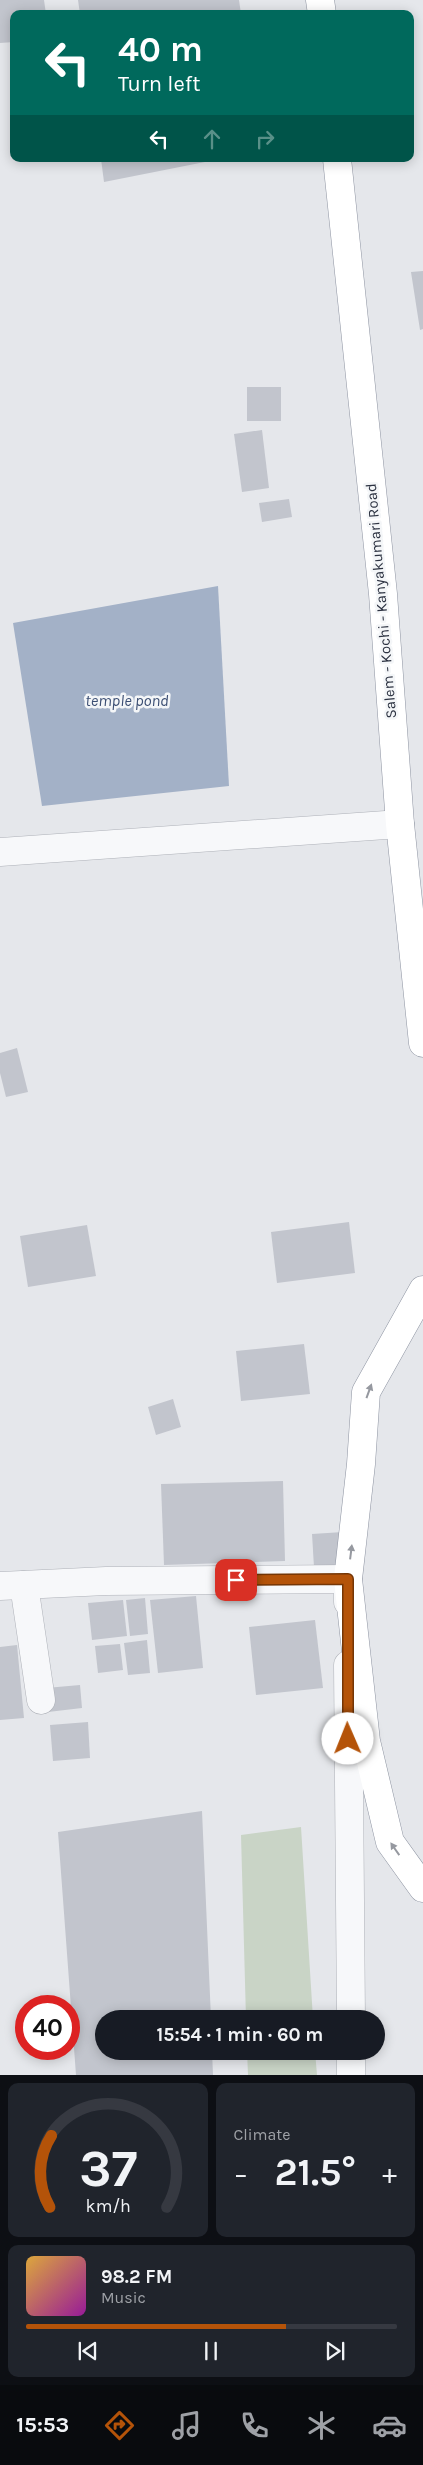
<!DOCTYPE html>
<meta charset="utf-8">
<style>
:root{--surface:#171b24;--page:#20242c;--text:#f1f3f6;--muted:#9ea1a6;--line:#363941;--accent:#b45309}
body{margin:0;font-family:Karla,sans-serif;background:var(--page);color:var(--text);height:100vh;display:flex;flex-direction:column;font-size:19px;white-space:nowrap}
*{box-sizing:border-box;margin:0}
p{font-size:16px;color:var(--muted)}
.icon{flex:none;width:28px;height:28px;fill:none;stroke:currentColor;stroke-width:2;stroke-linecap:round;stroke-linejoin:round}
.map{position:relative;height:2075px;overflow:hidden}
.drawer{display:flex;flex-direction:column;gap:8px;padding:8px;background:#0d0f14;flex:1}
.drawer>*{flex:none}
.banner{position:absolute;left:10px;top:10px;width:404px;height:152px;border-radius:10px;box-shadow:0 2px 12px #0003;background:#00695c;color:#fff;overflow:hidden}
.speed{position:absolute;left:15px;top:1995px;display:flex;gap:10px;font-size:25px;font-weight:700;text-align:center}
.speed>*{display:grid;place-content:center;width:65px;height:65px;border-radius:50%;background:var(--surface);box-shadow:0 2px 12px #0003;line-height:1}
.speed .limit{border:8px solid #d22;background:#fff;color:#111}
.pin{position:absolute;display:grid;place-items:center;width:42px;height:42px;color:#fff;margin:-21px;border-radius:10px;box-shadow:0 2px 8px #0006}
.me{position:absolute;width:55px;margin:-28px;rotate:359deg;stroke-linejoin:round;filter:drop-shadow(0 0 4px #0008)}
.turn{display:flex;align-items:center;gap:18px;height:105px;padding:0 25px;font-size:22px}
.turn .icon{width:65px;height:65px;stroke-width:2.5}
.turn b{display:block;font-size:35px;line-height:42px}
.lanes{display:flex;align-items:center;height:48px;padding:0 25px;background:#0003;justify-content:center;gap:25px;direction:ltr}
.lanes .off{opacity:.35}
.big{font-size:38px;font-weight:700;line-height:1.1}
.drawer .tile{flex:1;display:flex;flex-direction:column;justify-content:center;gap:8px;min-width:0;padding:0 18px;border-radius:10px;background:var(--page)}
.drawer .dial{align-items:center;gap:0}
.dial svg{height:130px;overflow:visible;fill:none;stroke:var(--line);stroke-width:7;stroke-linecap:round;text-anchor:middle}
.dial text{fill:var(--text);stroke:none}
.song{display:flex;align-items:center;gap:15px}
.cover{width:60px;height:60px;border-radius:8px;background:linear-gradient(135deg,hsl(40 70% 55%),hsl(300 70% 35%))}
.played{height:5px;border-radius:2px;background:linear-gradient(90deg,var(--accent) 70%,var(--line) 70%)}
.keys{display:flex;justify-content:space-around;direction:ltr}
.heat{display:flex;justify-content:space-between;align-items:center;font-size:28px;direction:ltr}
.drawer .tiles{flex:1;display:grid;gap:8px;grid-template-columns:1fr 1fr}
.tile:last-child{grid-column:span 2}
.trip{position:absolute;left:95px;top:2010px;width:290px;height:50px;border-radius:25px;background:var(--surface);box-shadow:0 2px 12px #0003;font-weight:700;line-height:50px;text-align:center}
.menu{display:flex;height:80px;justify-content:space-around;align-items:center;background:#090b0e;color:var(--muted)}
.menu .icon{width:35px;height:35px}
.menu .selected{color:var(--accent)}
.menu b{font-size:22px;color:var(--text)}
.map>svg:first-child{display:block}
.green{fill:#c9d4c6}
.water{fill:#a3b1c7}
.building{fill:#c2c5cd}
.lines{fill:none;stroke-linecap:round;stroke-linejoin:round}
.minor-casing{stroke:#aeb1b8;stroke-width:29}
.tertiary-casing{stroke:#aeb1b8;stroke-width:29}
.trunk-casing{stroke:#8d93a1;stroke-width:29}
.minor{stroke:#f7f8fa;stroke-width:28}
.tertiary{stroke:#f7f8fa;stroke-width:28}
.trunk{stroke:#fff;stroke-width:28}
.oneway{fill:#9699a0}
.route-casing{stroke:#753606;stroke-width:12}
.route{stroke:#b45309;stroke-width:9}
.labels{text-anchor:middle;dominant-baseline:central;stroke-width:5;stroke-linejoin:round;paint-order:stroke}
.street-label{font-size:15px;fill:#2d3342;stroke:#f4f6f8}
.water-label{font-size:16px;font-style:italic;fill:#3b4e73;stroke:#f4f6f8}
</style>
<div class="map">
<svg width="423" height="2075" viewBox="0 0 423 2075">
<rect width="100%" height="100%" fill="#e5e7eb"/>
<!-- green -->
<g class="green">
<path d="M301 1827 313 2019H246L241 1835Z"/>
<path d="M247 2051H315L317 2075H248Z"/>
</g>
<!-- water -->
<path class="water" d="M218 586 229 786 42 806 13 623Z"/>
<!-- building -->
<g class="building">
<path d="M0 0H44L46 14H14V42L0 43Z"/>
<path d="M78 0H239L241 14H80Z"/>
<path d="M101 159H215V160L104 182Z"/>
<path d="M423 271V329L420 330 411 272Z"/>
<rect x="247" y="387" width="34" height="34"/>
<path d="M262 430 269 488 242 492 234 434Z"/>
<path d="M289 499 292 517 262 522 259 503Z"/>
<path d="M17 1048 28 1092 6 1097 0 1073V1053Z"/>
<path d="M349 1222 355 1273 277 1283 271 1232Z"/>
<path d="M87 1225 96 1276 28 1287 20 1236Z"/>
<path d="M304 1344 310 1394 241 1401 236 1351Z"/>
<path d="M173 1399 181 1427 156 1435 148 1407Z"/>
<path d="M283 1481 285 1561 164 1565 161 1484Z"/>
<path d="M343 1532 345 1565 314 1567 312 1534Z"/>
<path d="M196 1596 203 1668 158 1673 150 1600Z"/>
<path d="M145 1598 148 1634 130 1636 126 1600Z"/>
<path d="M123 1600 127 1636 92 1640 88 1603Z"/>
<path d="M315 1620 323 1688 256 1695 249 1627Z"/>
<path d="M147 1640 150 1673 128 1675 124 1643Z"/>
<path d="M120 1644 123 1670 98 1673 95 1646Z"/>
<path d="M17 1645 24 1718 0 1720V1647Z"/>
<path d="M80 1685 82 1708 48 1712 46 1688Z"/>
<path d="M88 1722 90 1758 53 1761 50 1725Z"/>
<path d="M202 1811 211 2019H104V2051H212L213 2075H76L58 1832Z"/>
</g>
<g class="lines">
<defs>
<g id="minor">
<path d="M0 852 400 824"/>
<path d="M24 1585 41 1700"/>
</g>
<g id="tertiary">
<path d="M0 1586 106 1581 348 1579V1602"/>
<path d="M348 1665 351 2019"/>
<path d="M351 2051V2075"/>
</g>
<g id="trunk">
<path d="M320 0 322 14"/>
<path d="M337 159 383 594 400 824 423 1043"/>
<path d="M423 1290 366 1392 361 1464 348 1579 366 1741 390 1842 423 1888"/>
</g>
</defs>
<!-- minor casing -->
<use href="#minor" class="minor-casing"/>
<!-- tertiary casing -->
<use href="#tertiary" class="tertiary-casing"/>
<!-- trunk casing -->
<use href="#trunk" class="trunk-casing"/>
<!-- minor -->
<use href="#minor" class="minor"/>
<!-- tertiary -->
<use href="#tertiary" class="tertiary"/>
<!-- trunk -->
<use href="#trunk" class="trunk"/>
</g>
<!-- one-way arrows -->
<defs><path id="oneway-solid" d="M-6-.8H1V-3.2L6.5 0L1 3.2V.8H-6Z" transform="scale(1.25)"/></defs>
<g class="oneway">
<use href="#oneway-solid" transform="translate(369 1391) rotate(-70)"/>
<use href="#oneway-solid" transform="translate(351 1552) rotate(-83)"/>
<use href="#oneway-solid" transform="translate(395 1849) rotate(-125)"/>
</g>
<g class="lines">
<defs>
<path id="route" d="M236 1580 348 1579V1739"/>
</defs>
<!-- route casing -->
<use href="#route" class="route-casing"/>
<!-- route -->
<use href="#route" class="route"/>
</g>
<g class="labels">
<!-- street labels -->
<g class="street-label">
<text transform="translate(381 601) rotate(-95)">Salem - Kochi - Kanyakumari Road</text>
</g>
<!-- water labels -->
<g class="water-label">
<text x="127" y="700">temple pond</text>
</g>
</g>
</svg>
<div class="speed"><div class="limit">40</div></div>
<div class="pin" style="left:236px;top:1580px;background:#d93025"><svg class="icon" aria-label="arrive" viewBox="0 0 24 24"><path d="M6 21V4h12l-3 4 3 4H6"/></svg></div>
<svg class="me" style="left:348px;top:1739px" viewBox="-20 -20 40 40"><circle r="19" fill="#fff"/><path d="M0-13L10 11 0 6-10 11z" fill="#b45309"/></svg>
<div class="trip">15:54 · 1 min · 60 m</div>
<div class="banner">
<div class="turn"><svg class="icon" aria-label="left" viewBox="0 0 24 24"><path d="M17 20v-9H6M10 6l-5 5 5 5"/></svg><div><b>40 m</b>Turn left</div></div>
<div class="lanes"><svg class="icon" aria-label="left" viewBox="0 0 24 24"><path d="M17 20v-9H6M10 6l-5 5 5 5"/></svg><svg class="icon off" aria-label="ahead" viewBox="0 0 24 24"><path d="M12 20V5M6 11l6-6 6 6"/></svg><svg class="icon off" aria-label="right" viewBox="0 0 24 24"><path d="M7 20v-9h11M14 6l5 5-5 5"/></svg></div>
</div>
</div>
<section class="drawer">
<div class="tiles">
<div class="tile dial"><svg viewBox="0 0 100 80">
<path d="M14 69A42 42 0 1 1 86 69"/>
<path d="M14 69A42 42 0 0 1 15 25" stroke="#b45309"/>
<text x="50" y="56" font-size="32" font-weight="700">37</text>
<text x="50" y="72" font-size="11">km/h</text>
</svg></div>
<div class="tile"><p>Climate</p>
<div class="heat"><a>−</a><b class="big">21.5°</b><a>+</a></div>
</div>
<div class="tile">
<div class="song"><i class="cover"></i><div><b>98.2 FM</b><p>Music</p></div></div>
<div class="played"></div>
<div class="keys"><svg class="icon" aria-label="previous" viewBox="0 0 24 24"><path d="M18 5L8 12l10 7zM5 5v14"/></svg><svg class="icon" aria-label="pause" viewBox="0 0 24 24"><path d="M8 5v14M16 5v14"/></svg><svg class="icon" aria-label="next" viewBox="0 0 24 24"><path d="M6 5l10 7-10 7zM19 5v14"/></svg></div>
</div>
</div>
</section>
<nav class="menu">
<b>15:53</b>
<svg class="icon selected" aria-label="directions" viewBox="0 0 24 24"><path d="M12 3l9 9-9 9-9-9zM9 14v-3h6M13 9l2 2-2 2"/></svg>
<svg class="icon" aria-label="music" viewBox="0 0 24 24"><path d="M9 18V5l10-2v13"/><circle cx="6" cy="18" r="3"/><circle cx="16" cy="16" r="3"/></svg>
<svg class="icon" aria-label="phone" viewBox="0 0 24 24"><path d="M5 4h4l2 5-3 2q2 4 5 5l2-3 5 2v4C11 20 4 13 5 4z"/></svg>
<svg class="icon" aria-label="climate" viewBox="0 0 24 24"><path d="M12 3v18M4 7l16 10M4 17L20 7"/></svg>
<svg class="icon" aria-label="car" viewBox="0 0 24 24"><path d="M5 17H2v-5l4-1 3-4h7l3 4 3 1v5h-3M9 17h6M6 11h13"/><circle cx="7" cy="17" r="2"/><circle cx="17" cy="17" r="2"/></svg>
</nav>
